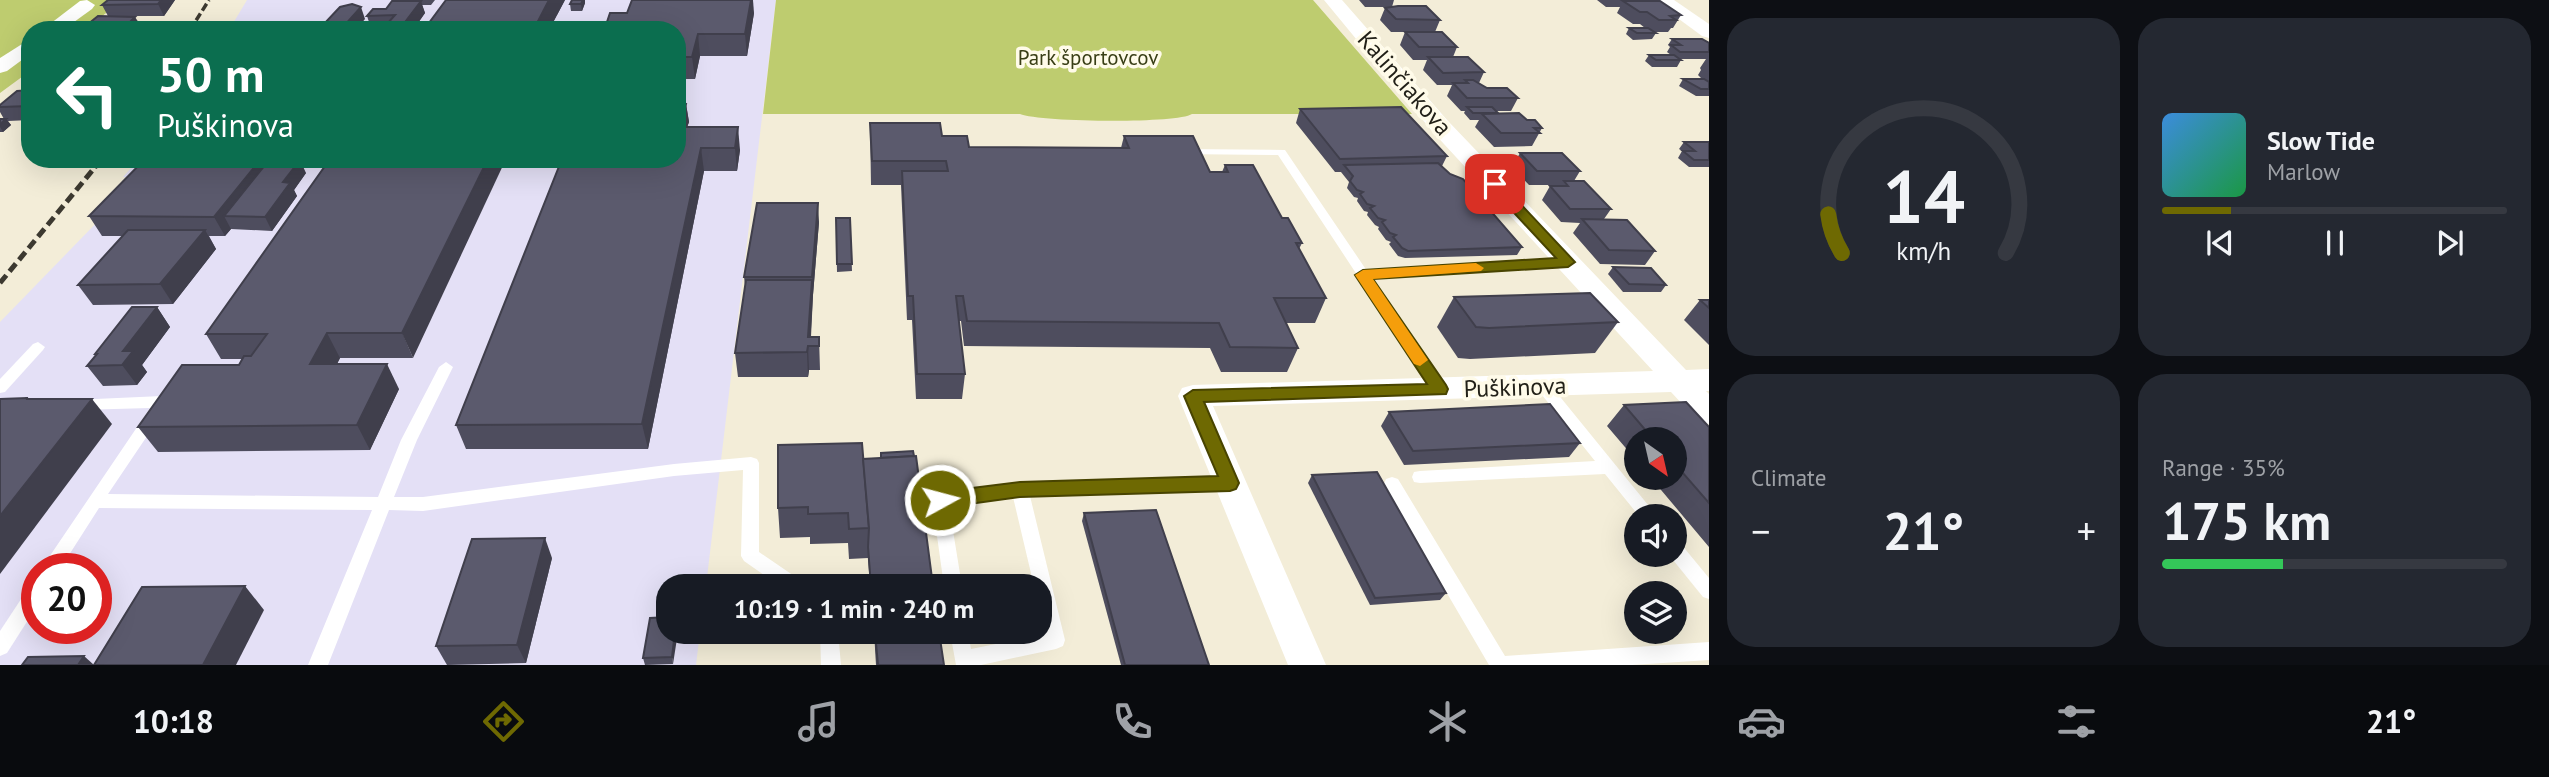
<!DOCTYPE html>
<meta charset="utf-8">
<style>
:root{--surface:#171b24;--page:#242831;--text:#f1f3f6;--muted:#9ea1a6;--line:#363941;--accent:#6e6902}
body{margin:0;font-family:"PT Sans",sans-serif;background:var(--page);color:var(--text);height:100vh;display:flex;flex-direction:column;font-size:26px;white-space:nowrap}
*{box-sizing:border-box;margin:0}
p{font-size:23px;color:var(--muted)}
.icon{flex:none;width:38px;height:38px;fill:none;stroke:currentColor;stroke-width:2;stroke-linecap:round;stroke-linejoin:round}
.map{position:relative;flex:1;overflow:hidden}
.panel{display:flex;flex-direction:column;gap:18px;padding:18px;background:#0d0f14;width:840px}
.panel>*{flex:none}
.guide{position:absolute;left:21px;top:21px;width:665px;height:147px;border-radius:28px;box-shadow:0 7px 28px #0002;background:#0b6e4f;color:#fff;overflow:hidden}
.needle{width:46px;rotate:146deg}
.tools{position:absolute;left:1624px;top:427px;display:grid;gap:14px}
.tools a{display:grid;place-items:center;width:63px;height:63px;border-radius:50%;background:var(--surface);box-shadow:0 7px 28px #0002;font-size:35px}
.speed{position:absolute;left:21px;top:553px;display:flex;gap:14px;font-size:35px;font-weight:700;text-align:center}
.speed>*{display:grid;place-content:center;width:91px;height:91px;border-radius:50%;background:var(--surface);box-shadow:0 7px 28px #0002;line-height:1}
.speed .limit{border:10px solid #d22;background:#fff;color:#111}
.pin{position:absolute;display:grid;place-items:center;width:60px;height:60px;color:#fff;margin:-30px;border-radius:14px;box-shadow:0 4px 10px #0006}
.me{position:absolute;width:77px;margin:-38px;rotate:83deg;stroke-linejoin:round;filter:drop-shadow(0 0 5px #0008)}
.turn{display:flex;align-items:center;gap:24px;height:147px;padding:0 21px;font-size:32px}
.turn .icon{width:91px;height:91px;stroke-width:2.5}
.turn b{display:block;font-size:49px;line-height:60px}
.big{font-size:52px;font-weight:600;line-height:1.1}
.panel .card{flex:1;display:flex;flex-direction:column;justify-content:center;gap:10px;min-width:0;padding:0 24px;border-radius:28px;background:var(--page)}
.panel .dial{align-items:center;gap:0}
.dial svg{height:182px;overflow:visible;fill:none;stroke:var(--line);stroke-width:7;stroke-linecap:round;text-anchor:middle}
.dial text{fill:var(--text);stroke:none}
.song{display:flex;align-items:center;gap:21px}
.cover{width:84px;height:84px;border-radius:10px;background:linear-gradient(135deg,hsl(210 70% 55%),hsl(140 70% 35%))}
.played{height:7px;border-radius:4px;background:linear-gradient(90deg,var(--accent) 20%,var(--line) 20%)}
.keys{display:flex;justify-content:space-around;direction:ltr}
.heat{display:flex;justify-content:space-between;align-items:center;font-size:38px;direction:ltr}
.charge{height:10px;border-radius:5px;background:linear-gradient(90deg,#34c759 35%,var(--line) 0)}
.panel .tiles{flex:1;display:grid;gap:18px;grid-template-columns:repeat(2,1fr)}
.trip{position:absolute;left:656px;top:574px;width:396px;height:70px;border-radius:28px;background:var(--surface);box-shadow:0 7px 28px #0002;font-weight:600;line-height:70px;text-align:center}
.menu{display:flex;height:112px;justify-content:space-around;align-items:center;background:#090b0e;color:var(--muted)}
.menu .icon{width:49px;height:49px}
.menu .active{color:var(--accent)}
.menu b{font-size:32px;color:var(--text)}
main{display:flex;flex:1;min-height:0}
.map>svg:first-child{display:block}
.industrial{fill:#e4e0f6;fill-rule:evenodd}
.green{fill:#becc6f}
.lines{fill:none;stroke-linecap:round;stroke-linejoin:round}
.lane{fill:#fff;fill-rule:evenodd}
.street{fill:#fff;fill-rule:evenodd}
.rail-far1{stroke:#3c3930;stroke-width:3.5;stroke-dasharray:8 3.5;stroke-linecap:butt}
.rail{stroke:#3c3930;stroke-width:5;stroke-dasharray:10 5;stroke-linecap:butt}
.wall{fill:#4e4d5e}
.shaded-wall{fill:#403f4c}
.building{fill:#5b5a6d;stroke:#403f4c;stroke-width:2}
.route{fill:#6e6902;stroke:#484401;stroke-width:2}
.slow{fill:#f59e0b}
.labels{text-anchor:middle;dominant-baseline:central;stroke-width:7;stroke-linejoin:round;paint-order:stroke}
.far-park-label{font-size:21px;fill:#393e16;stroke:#fffbe9}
.street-label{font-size:24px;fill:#222018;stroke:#fffbe9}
</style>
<main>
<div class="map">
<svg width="1709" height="665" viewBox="0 0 1709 665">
<rect width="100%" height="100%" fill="#f3edd8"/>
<!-- industrial -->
<path class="industrial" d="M247 0H776L706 586H668V632H700L696 665H0V322L139 179 123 177 139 159H677V30H229ZM37 569H96V628H37Z"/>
<!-- green -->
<g class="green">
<path d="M0 0H123L84 30H30V71L0 93Z"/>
<path d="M776 0H1313L1412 114H1192C1176 124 1039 122 1020 114H763Z"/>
</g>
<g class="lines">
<!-- lane -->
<g class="lane">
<path d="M1182 149 1285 150 1367 271 1568 258 1574 262 1568 266 1373 279 1445 385 1447 389 1445 393H1435L1278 155 1178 154 1176 152Z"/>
<path d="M38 342 45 347 43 350 5 392 0 393V379L33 344Z"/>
<path d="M446 362 453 367 417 440 394 497H423L674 464 751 457 757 459 759 463V552L800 580 803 586H780L744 561 741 556 743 470 674 476 423 511 389 510 328 665H308L372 510 99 508 60 569H41L150 408 78 410 73 408 70 404 73 400 162 396 167 398 170 402 108 494 378 497 401 440 439 367Z"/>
<path d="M1543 381 1548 382 1657 516H1639L1605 474 1420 483 1414 482 1412 477 1414 472 1420 471 1595 461 1538 390 1536 386 1538 382Z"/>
<path d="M1230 476 1236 478 1238 483 1236 488 1230 490 1030 496 1065 640 1063 646 1056 649 981 665H956L950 632H968L971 649 1045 634 1040 609V586H1034L1013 497 949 506 962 586H944L932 500 934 495 1020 483Z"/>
<path d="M1392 477 1398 479 1505 656 1709 642V660L1632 665H1489L1386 489 1384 484 1386 479Z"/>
<path d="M1675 542 1681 544 1709 578V599L1703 597 1669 555H1675Z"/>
<path d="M37 582V606L7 653 0 656V631L31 584Z"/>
<path d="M820 632H838L841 665H821Z"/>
</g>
<!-- street -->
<g class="street">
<path d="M87 0 95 5 92 9 63 30H42L80 1Z"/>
<path d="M1324 0H1342L1448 121 1686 370 1709 369V391H1706L1709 394V424L1698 421 1671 392 1213 406 1326 665H1288L1178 396 1182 388 1193 385 1653 371 1432 131Z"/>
<path d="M1653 0H1674L1709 24V38L1702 36Z"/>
<path d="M30 39V54L7 71 0 73V58Z"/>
</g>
<!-- rail-far1 -->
<g class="rail-far1">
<path d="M190 30 209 0"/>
<path d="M95 168 102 159"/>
</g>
<!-- rail -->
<path class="rail" d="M0 283 96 166"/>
</g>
<!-- wall -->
<g class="wall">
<path d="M175 0 164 16H120L139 23 132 30H89L87 25 108 16 102 5Z"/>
<path d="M401 0H435L431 5H422L425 13 413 30H389V27L371 28 367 16 386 9 401 1Z"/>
<path d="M565 0 549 30H427L426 27Z"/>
<path d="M572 0H585V3L582 11H571L570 4Z"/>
<path d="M1359 0H1394L1392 7 1440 20 1435 32H1391L1380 20 1385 8 1389 7H1365Z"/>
<path d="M1597 0H1648L1647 1 1681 15 1673 28H1671L1668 32H1655L1656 33 1652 39 1633 40 1626 34 1629 28H1645L1640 24H1633L1617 13 1620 7H1606Z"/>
<path d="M754 13 747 56H700L695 79H677V30H608L607 22Z"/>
<path d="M1405 32 1457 47 1453 57 1484 72 1479 83 1487 88 1518 98 1511 111H1496L1498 113 1527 120 1542 128 1532 146 1494 147 1475 127 1479 120H1470L1464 113 1465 111H1461L1447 96 1452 85H1437L1423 70 1427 60H1413L1400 45Z"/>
<path d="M1672 39 1709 52V96H1696L1679 86 1683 79H1702L1698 75 1701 70 1700 68 1706 59H1679L1681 60 1677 67H1652L1645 61 1649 55H1671L1667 52 1670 47 1668 45Z"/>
<path d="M30 90V120L8 121 11 125 3 132H0V119H4L0 112V105Z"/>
<path d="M677 101 686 104 689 122 687 127 740 150 737 171H704L648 449H466L456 425 677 159Z"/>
<path d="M1300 109 1447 156 1442 166 1522 247 1517 255 1405 258 1398 256 1389 244 1391 242 1386 240 1378 229 1379 227 1375 225 1367 215 1368 212 1364 211 1357 201 1358 198 1354 197 1347 188 1349 182 1341 172H1335L1296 123Z"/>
<path d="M870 123 942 136 969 147 1121 148 1124 136 1210 172H1222L1225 165 1282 218 1302 243 1299 249 1326 298 1315 323H1286L1298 348 1287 372H1221L1210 348 964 346 961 321H959L965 374 962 399H916L912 320H907L901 185H871Z"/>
<path d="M1684 142H1709V167H1689L1678 158 1682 151 1679 149Z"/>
<path d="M1520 153 1580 171 1574 181 1611 209 1604 219 1655 251 1645 265 1600 264 1573 233 1580 223 1561 222 1542 200 1550 186H1560L1561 185H1529L1512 167Z"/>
<path d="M145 159H278L306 173 294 190 297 196 272 231 231 229 225 236H209L216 249 173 304 93 305 78 285 123 236H102L89 216Z"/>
<path d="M330 159 413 358H340L337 364 399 389 370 450 158 452 138 427 239 365 243 359H221L206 334Z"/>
<path d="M836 218H850L852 271 837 272Z"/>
<path d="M819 222 813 295 811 337H819L820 370H809L808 377H738L735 353 745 285 744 277Z"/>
<path d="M1613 267 1666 285 1661 292H1623L1608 274Z"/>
<path d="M1454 297 1618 322 1595 353 1470 359 1458 358 1437 327Z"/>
<path d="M1700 300H1709V345L1684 320Z"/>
<path d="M157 307 170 327 142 365 147 372 137 385 103 386 87 366 96 355 95 354Z"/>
<path d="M1624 405 1709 427V547L1651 478H1675V439H1636V460L1607 426Z"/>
<path d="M1389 412 1580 443 1569 457 1404 465 1381 426Z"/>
<path d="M881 453 933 586H870L868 558 849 559 848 543 810 544V537L780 538 778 508 863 459 881 458Z"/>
<path d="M1312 475 1446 593 1440 600 1370 605 1308 483Z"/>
<path d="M1084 513 1209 665H1121L1082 521Z"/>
<path d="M552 558 526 663 447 665 436 646Z"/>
<path d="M668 617 673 664 645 665 643 658Z"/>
<path d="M874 632H939L944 665H876Z"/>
</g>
<!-- shaded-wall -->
<g class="shaded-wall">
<path d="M161 0H175L164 16 158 4Z"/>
<path d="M549 0H565L549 30H535V27Z"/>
<path d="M583 0H585V3L582 11 581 4Z"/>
<path d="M751 0H753L754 13 747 56 745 34Z"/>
<path d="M421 1 425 13 413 30H399Z"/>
<path d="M361 7 365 19 356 30H330Z"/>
<path d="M135 17 139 23 131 30 128 24Z"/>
<path d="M698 34 700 56 695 79 692 57Z"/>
<path d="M686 104 689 122 685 133 683 114Z"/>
<path d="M6 119 11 125 3 132 0 127V124Z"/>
<path d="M738 127 740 150 737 171 735 148Z"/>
<path d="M701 148 704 171 648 449 642 424Z"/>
<path d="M261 159H278L224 216 231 229 225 236 214 217Z"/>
<path d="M488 159H506L413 358 402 333Z"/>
<path d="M300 160 306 173 294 190 297 196 272 231 265 217 283 182Z"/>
<path d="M818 203 819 222 813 295 810 346 808 337Z"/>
<path d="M205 230 216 249 173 304 160 284Z"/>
<path d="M157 307 170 327 142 365 147 372 137 385 122 365 123 351Z"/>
<path d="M327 333 340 358 324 389 310 364Z"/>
<path d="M808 346 809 370 808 377 807 352Z"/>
<path d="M387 364 399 389 370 450 357 425Z"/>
<path d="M92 399 112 424 0 574V516Z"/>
<path d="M545 538 552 558 526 663 517 645Z"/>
<path d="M245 586 264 610 236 665H203Z"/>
<path d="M675 632H678L673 664 672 657Z"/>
<path d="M84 656 94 665H78Z"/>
</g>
<!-- building -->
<g class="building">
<path d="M108 0H161L158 4 102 5Z"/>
<path d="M446 0H549L535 27H519L518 30H439L441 27H426Z"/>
<path d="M572 0H583L581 4H570Z"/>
<path d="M632 0H751L745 34H698L692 57H677V30H620L623 22H607L610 13H627Z"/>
<path d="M392 1H421L399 30H389L393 24H387L395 15 367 16 373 9H386Z"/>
<path d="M1623 1H1660L1681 15 1670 16 1676 20H1659L1647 12H1640Z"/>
<path d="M352 4 361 7 344 26 330 29 322 26 340 7Z"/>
<path d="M1398 6H1426L1440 20 1396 19 1385 8Z"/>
<path d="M98 16 135 17 128 24 87 25Z"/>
<path d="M1629 28H1648L1656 33H1637Z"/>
<path d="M1405 32H1442L1457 47H1419Z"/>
<path d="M1672 39H1702L1709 43V52H1680L1671 45H1681Z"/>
<path d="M1649 55H1674L1681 60H1656Z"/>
<path d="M1428 57H1468L1484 72 1443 73Z"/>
<path d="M1683 79H1704L1709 82V89H1701Z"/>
<path d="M1465 80H1473L1487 88H1507L1518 98H1467L1453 83H1468Z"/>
<path d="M30 90V106L0 107V105L17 91Z"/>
<path d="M677 101 686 104 683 114H677Z"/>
<path d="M1401 107 1447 156 1340 159 1300 109Z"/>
<path d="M1467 107H1492L1498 113H1473Z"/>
<path d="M1519 113 1527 120H1535L1542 128H1534L1540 133H1501L1482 114Z"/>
<path d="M0 119H6L0 124Z"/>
<path d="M870 123H940L942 136H967L969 147 1129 148 1124 136H1193L1210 172H1228L1225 165H1253L1282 218H1288L1302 243H1296L1326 298H1274L1298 348 1230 347 1219 323 967 321 963 296H956L965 374H917L913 296H908L902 171H948L946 161H872Z"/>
<path d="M677 127H738L735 148H701L642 424 456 425 562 159H677Z"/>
<path d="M1684 142H1709V160H1694L1683 151H1695Z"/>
<path d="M1520 153H1562L1580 171H1537Z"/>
<path d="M145 159H261L214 217 89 216Z"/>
<path d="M330 159H488L402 333H327L310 364H387L357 425 138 427 182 365H239L244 356H251L267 334H206Z"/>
<path d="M269 160H300L283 182 290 183 265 217 224 216Z"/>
<path d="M1438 163 1450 174 1463 179 1522 247 1408 251 1402 248 1393 237 1396 235 1390 233 1382 222 1385 220 1378 218 1370 208 1374 206 1367 204 1360 194 1363 192 1357 190 1350 181 1353 176 1344 165Z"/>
<path d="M1564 181H1584L1611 209H1570L1550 186H1568Z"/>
<path d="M757 203H818L812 277H744Z"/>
<path d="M836 218H850L852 264H837Z"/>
<path d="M1582 219 1627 220 1655 251 1609 250Z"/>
<path d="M128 230H205L160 284 78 285Z"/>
<path d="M1613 267 1651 268 1666 285 1629 284Z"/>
<path d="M746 280H812L808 337H819V346H808L807 352 735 353Z"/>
<path d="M1590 293 1618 322 1489 328 1476 327 1454 297Z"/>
<path d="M1700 300H1709V308Z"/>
<path d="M132 307H157L123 351H133L122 365 87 366 97 354H95Z"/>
<path d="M28 398 26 399H92L0 516V399Z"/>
<path d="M1686 402 1709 427V503L1675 464V439H1653L1624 405Z"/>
<path d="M1550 404 1580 443 1413 451 1389 412Z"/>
<path d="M862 443 869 528 849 529 848 513 808 514V507L778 508V445Z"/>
<path d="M913 451 914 456 881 458V453Z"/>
<path d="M916 456 933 586H871L868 547 869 528 863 459Z"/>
<path d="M1377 472 1446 593 1375 598 1312 475Z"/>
<path d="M1156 510 1209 665H1125L1084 513Z"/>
<path d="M545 538 517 645 436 646 472 539Z"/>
<path d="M245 586 203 665H94L142 587Z"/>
<path d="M668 617V632H675L672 657 643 658 650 618Z"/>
<path d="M875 632H939L944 665H878Z"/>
<path d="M84 656 78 665H22L28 657Z"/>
</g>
<!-- route -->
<path class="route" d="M1495 180 1499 181 1575 262 1568 267 1373 279 1446 385 1448 389 1446 394 1204 402 1239 483 1236 489 1230 491 1020 497 940 508 933 506 931 500 933 495 940 492 1020 482 1218 476 1184 396 1193 390 1427 384 1355 275 1363 270 1556 258 1490 187 1488 184Z"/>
<!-- slow -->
<path class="slow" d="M1476 263 1484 268 1481 271 1373 279 1428 360 1420 366 1414 364 1355 275 1363 270Z"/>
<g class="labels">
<!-- far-park labels -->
<g class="far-park-label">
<text x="1088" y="57">Park športovcov</text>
</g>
<!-- street labels -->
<g class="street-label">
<text transform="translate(1405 83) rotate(49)">Kalinčiakova</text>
<text transform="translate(1515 387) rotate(-2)">Puškinova</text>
</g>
</g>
</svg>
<div class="tools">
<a><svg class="needle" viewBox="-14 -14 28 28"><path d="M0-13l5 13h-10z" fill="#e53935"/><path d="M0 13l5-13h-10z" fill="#9ea1a6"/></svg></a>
<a><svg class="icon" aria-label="sound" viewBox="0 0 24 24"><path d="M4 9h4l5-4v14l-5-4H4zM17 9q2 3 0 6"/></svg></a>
<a><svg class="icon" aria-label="layers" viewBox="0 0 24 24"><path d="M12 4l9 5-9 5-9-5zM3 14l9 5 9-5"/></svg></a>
</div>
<div class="speed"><div class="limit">20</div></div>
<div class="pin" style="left:1495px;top:184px;background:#d93025"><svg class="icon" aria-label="arrive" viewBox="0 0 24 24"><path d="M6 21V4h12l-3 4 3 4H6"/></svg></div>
<svg class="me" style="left:940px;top:500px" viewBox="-20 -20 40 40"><circle r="17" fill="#6e6902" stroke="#fff" stroke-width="3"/><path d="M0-11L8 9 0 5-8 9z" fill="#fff"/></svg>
<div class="trip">10:19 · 1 min · 240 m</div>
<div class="guide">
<div class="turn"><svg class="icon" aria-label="left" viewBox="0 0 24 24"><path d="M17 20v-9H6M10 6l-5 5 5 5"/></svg><div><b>50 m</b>Puškinova</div></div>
</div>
</div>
<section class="panel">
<div class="tiles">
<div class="card dial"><svg viewBox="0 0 100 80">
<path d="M14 69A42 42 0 1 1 86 69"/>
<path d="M14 69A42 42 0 0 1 8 52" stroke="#6e6902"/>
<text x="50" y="56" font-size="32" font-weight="700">14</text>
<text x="50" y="72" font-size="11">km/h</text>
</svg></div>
<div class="card">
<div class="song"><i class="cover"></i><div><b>Slow Tide</b><p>Marlow</p></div></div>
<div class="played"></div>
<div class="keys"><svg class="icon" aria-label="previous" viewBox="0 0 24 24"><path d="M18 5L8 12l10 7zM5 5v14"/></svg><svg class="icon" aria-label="pause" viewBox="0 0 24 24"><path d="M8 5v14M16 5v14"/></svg><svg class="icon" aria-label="next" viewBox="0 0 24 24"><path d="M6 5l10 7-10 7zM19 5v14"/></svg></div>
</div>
<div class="card"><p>Climate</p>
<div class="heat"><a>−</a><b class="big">21°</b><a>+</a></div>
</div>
<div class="card"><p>Range · 35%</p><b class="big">175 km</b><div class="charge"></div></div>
</div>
</section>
</main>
<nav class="menu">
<b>10:18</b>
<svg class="icon active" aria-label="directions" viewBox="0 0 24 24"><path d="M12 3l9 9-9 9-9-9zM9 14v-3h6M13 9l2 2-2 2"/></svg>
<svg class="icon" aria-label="music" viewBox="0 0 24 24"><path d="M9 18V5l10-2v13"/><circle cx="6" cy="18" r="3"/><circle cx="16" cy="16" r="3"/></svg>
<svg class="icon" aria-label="phone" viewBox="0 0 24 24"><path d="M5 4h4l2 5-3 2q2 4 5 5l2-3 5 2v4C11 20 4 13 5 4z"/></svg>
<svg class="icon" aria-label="climate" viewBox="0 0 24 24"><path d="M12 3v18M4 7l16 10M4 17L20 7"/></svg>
<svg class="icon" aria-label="car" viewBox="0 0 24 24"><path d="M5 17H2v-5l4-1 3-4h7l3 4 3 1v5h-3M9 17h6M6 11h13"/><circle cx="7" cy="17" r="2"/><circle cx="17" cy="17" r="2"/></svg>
<svg class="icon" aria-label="filters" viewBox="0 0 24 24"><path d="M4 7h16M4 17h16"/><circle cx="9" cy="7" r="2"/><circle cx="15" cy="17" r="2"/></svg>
<b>21°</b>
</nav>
